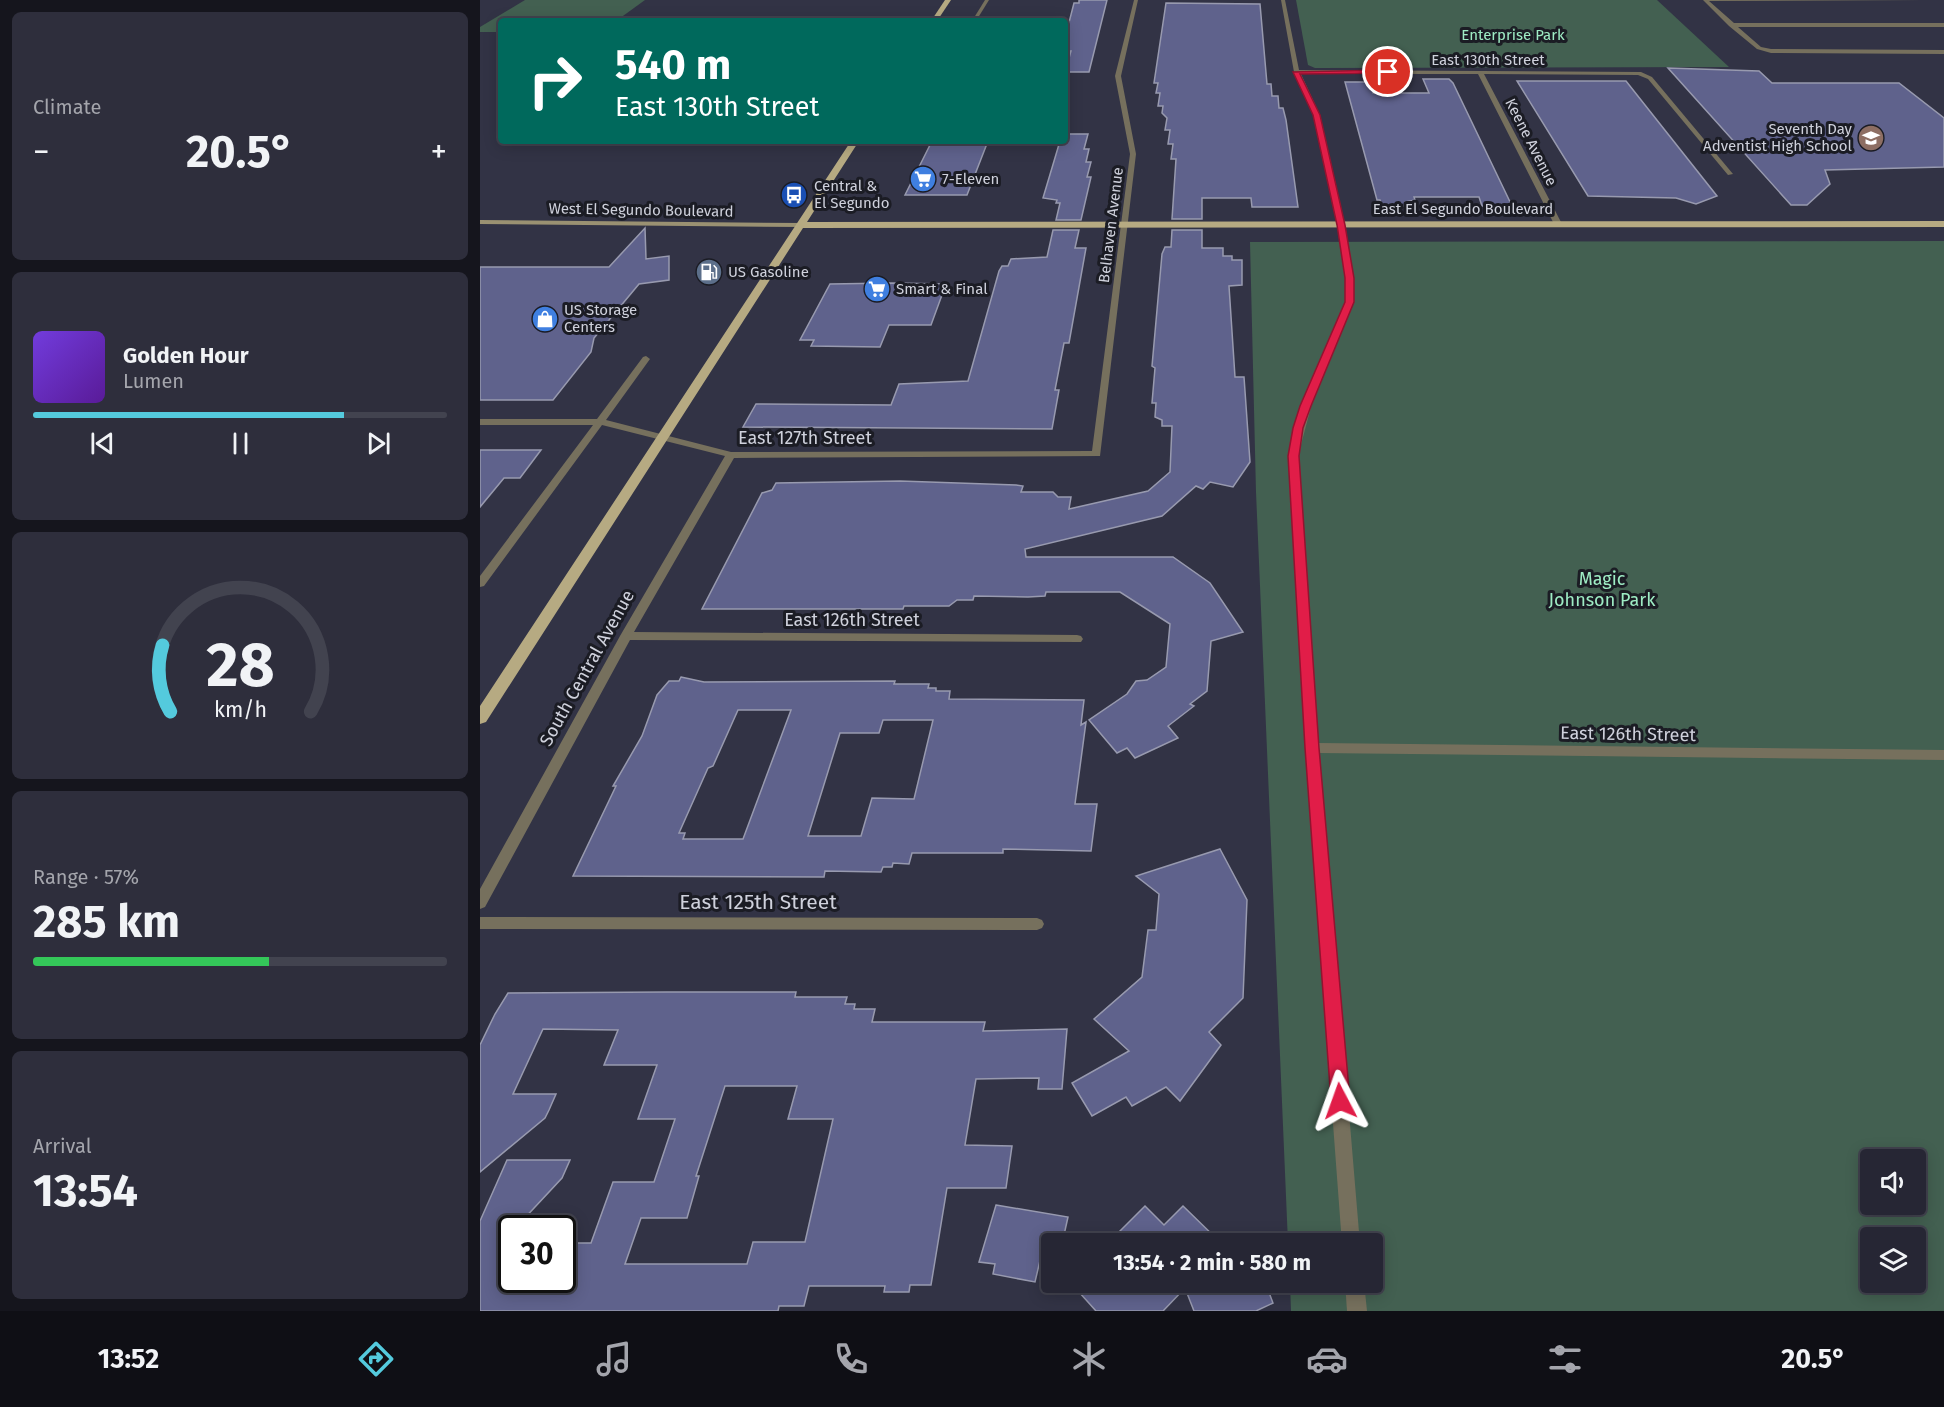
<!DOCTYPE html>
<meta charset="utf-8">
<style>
:root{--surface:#262634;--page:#2e2e3c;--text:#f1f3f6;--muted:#a4a5ac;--line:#42434f;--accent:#54cadd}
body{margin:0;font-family:"Fira Sans",sans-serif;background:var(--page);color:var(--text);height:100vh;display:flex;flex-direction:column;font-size:22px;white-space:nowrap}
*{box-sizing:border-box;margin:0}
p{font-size:20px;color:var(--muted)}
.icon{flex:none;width:33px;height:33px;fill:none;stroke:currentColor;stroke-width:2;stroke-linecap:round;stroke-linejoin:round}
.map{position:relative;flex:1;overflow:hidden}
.drawer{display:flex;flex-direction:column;gap:12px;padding:12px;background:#15151d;width:480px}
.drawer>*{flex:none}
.top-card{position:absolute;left:18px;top:18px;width:570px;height:126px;border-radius:6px;box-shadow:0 3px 15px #0003,0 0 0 2px var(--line);background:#00695c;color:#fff;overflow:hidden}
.fabs{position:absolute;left:1380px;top:1149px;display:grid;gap:12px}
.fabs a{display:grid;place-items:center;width:66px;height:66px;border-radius:6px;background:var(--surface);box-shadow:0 3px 15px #0003,0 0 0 2px var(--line);font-size:30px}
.speed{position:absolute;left:18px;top:1215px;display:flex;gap:12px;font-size:30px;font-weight:700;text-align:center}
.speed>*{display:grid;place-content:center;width:78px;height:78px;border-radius:50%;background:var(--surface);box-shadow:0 3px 15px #0003,0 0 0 2px var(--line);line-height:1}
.speed .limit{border:3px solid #111;border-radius:9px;background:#fff;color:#111}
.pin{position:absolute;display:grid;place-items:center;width:51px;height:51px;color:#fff;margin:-26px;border:3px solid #fff;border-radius:50%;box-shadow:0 2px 6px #0007}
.me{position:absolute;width:66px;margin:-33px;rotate:356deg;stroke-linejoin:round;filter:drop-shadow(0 0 4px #0008)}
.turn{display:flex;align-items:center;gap:21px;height:126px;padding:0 18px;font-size:27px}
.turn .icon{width:78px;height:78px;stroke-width:2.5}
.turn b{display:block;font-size:42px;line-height:51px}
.big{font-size:45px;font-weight:700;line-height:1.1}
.drawer .widget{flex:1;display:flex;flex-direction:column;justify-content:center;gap:9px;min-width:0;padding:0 21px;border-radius:9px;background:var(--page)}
.drawer .dial{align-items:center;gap:0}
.dial svg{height:156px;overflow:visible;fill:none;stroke:var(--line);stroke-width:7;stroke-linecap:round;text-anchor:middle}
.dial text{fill:var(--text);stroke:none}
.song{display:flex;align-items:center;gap:18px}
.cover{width:72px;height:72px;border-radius:9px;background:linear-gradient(135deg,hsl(260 70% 55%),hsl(270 70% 35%))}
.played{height:6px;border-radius:3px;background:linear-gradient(90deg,var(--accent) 75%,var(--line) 75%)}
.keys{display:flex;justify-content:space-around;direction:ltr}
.heat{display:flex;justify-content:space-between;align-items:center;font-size:33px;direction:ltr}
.charge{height:9px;border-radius:4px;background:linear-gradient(90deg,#34c759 57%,var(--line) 0)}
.trip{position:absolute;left:561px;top:1233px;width:342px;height:60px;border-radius:6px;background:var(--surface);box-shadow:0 3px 15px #0003,0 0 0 2px var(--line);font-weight:700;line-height:60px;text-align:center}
.menu{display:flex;height:96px;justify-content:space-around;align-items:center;background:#0f0f15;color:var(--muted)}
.menu .icon{width:42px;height:42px}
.menu .selected{color:var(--accent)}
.menu b{font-size:27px;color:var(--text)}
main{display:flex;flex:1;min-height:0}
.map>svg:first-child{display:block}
.green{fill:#436051;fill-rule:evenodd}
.building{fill:#5f628c;stroke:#989aaf;stroke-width:1.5;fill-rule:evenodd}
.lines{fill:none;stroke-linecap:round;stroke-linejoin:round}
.street{fill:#76705d;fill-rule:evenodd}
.secondary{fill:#9a9172;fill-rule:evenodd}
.primary{fill:#b6aa82;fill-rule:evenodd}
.route{fill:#e11d48;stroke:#92132f;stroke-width:1.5}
.labels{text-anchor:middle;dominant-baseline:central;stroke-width:6;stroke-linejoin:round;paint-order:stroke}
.far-park-label{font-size:15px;fill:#9eecc4;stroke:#1b1c24}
.far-street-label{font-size:15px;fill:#cfd1dc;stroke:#1b1c24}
.far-poi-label{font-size:15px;fill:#cfd1dc;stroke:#1b1c24;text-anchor:start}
.street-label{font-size:18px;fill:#cfd1dc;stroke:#1b1c24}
.park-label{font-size:18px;fill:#9eecc4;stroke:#1b1c24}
.near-street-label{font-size:21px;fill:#cfd1dc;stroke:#1b1c24}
</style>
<main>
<section class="drawer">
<div class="widget"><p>Climate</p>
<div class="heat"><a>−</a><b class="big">20.5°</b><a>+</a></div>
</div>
<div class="widget">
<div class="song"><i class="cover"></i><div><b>Golden Hour</b><p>Lumen</p></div></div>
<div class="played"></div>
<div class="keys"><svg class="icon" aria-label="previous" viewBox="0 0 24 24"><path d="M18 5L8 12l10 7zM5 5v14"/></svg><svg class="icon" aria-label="pause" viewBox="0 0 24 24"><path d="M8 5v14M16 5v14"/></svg><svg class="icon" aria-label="next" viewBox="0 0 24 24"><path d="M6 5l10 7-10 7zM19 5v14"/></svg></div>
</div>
<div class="widget dial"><svg viewBox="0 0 100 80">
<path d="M14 69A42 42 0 1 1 86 69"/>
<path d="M14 69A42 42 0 0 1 10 35" stroke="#54cadd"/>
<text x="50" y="56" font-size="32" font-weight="700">28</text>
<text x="50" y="72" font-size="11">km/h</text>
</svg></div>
<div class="widget"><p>Range · 57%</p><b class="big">285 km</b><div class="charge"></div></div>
<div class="widget"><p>Arrival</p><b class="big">13:54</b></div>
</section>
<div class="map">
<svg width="1464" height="1311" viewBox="0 0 1464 1311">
<rect width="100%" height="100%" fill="#323345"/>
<!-- green -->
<g class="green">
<path d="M45 0H165L136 21H21V32H0V27Z"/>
<path d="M816 0H1177L1249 67 835 68 828 65Z"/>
<path d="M1464 241V1311H811L810 1283 892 1282V1244L808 1243 776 492 770 242ZM1390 1160H1436V1204H1390ZM1390 1238H1436V1282H1390Z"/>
</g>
<!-- building -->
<g class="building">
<path d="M599 0H627L609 72H585L591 51H586L588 39 585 38 594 3H599Z"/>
<path d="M686 3 780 4 787 84H791L792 96H798L799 108H803L806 120 818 207H772L771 198H722V219H692L696 159H691L693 144H688L690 130H685L687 118 682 113 683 106H678L680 93H676L678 83H674Z"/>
<path d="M1188 68 1279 71 1292 83H1419L1464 118V167L1345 170 1350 184 1327 205H1311Z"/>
<path d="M943 79H969L973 83 1032 206H1002L999 197H934L935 200 925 202 926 206H902L900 200H897L865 82H890L893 93H949Z"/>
<path d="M1037 81H1146L1237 196 1216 204 1196 198 1108 196Z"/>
<path d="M585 134H608L604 149H609L606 162H611L607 177H611L601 220H576L580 203H576L577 200 563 198 580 141H585Z"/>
<path d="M452 141H508L487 195H425Z"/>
<path d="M165 228 166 259 189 256V280L159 284 114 338 111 352 73 400H0V267H129Z"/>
<path d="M573 230H599L595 248H606L589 343H584L575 390H579L572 429 263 427 276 404 411 405 419 384 488 381 519 271 522 266H528L531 259 567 257Z"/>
<path d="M692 230H722V248H743V256H752V260H762V285L749 286 755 377H764L770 462 753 487 730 482 723 489 716 486 682 516 545 549 546 557H693L730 583 763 632 731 641 727 691 710 704 714 706 688 726 698 738 655 758 647 748 637 753 609 720 647 694 656 681 667 680 686 667 690 624 640 592H566L565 596 548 597 494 596 493 600H477L469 606H424L423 609H222L282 493 292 490 296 483 420 481 536 485 543 486 541 492H573L578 497H591L589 509 668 491 690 472 692 426H682V420L675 417 676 403H672L675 368 672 366 682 254 685 247H691Z"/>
<path d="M411 283 466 284 451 325H409L400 347 331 346 334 340H320L350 284Z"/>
<path d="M0 450H61L40 478H24L0 507Z"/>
<path d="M201 677 224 682 415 681 414 684H449L448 688H456V691H470L469 699 604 700 601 725 606 722 595 804H617L611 851 523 849V853H432L429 864 413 863 412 867H403L401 872 345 871 344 877 93 876 136 786H133L162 736 177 695 189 681H199ZM258 710H311L263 839H203L205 833H199L228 768 233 766ZM403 720H453L434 799 392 798 381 836H328L360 733H399Z"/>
<path d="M740 849 767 900 763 998 729 1032 741 1045 700 1101 686 1087 652 1106 646 1097 612 1116 592 1083 649 1051 614 1019 662 977 668 930H676L679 894 656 876Z"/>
<path d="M187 992H316L315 997H367L365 1004H375L374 1009H395L392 1022H505L503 1031 587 1029 582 1089H558L559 1078 496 1079 485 1145 532 1146 526 1188H467L451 1285H430L429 1292H404L405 1286H329L324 1306H299L298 1311H0V1221L27 1160H90L82 1178 41 1222H32V1232L21 1243 32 1245 17 1280H82V1243H111L133 1182H174L195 1119H158L177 1065H124L138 1030 63 1029 33 1094H76L69 1110 65 1118 0 1172V1045L15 1014 28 993ZM245 1086H317L308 1119H353L325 1242H273L267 1264H145L161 1218H207L219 1176H216Z"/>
<path d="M516 1205 588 1217 582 1244H572V1262L562 1252 555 1282 513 1274 515 1264 499 1262Z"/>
<path d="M665 1206 684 1225 703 1206 739 1241 737 1244H627Z"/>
<path d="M590 1282H785L793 1303 776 1311H714L705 1288 683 1311H616Z"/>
</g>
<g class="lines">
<!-- street -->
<g class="street">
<path d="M505 0H509L496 21H492Z"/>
<path d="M654 0H658L641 76 656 154 620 456 254 458 154 632 597 635 601 636 603 639 601 642 150 640 5 907 0 909V889L140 636 245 456 122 425 4 586 0 587V576L113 425H0V419H117L163 357 166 356 170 359 126 420 251 452 612 451 650 154 635 76Z"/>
<path d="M801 0H805L819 70 1161 72 1172 77 1253 174 1248 175 1168 79 1158 75 1004 74 1082 224 1078 226 1074 224 998 74H821L840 115 865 225 873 278V302L831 407 818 456 838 743 1464 750V760L839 753 880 1244H862L825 748 808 456 821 407 865 302V278L857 225 834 115 814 72Z"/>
<path d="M1223 0H1443L1229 1 1254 23H1464V27H1258L1281 47 1291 49 1464 50V54L1291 53 1277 49 1249 26Z"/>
<path d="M0 917 557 918 562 920 564 924 562 928 557 930 0 929Z"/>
<path d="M865 1282H884L887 1311H867Z"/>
</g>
<!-- secondary -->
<path class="secondary" d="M0 220 322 223 326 225 322 227 0 224Z"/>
<!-- primary -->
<g class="primary">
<path d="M465 0H471L457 21H451Z"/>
<path d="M371 141H379L327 222 1464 221V227L323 228 6 722 0 724V706Z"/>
</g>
</g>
<!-- route -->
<path class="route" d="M908 70 910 73 820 74 840 115 865 225 874 278V302L831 406 823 428 819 456 839 748 870 1101 867 1107 860 1110 854 1107 851 1101 825 748 808 456 813 428 820 406 865 302V278L857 225 833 115 813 72Z"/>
<!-- icons -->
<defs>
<symbol id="school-disc" viewBox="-11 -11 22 22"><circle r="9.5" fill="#8d6e63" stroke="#1b1c24"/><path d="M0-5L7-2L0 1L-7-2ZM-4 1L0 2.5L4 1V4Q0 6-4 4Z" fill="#fff"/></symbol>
<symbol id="supermarket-disc" viewBox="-11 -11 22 22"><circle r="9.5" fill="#3f7fe0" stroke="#1b1c24"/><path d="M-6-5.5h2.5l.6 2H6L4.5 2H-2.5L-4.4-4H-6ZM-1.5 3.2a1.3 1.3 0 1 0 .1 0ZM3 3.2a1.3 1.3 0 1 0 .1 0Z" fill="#fff"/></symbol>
<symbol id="bus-disc" viewBox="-11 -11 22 22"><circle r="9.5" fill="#1a4fb4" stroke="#1b1c24"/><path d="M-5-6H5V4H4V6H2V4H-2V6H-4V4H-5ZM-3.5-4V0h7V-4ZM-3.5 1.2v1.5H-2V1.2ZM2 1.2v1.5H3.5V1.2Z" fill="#fff"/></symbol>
<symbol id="fuel-disc" viewBox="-11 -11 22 22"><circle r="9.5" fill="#5c6f8a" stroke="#1b1c24"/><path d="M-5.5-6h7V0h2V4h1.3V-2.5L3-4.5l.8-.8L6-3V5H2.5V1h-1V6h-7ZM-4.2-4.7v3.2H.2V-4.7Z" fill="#fff"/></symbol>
<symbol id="shop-disc" viewBox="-11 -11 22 22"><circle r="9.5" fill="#3f7fe0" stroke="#1b1c24"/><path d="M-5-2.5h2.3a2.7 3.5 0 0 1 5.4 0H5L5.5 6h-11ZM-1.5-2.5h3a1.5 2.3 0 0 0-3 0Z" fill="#fff"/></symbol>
</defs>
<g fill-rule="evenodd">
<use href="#school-disc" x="1376" y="123" width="30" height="30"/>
<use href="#supermarket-disc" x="428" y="164" width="30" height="30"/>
<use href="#bus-disc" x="299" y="180" width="30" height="30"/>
<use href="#fuel-disc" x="214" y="257" width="30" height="30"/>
<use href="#supermarket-disc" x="382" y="274" width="30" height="30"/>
<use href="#shop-disc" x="50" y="304" width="30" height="30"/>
</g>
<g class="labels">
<!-- far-park labels -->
<g class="far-park-label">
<text x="1033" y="35">Enterprise Park</text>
</g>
<!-- far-street labels -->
<g class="far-street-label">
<text x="1008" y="60">East 130th Street</text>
<text transform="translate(1051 142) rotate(63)">Keene Avenue</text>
<text x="983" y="209">East El Segundo Boulevard</text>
<text transform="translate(161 210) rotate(1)">West El Segundo Boulevard</text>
<text transform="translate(631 225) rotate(-83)">Belhaven Avenue</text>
</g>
<!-- far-poi labels -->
<g class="far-poi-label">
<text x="1372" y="129" text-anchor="end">Seventh Day<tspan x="1372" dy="17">Adventist High School</tspan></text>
<text x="462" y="179">7-Eleven</text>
<text x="334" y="186">Central &amp;<tspan x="334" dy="17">El Segundo</tspan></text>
<text x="248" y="272">US Gasoline</text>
<text x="416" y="289">Smart &amp; Final</text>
<text x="84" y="310">US Storage<tspan x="84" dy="17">Centers</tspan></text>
</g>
<!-- street labels -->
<g class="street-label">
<text x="325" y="438">East 127th Street</text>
<text x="372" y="620">East 126th Street</text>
<text transform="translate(107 668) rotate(-61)">South Central Avenue</text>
<text transform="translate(1148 734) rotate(1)">East 126th Street</text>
</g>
<!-- park labels -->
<g class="park-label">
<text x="1122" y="579">Magic<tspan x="1122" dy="21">Johnson Park</tspan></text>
</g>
<!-- near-street labels -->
<g class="near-street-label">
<text x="278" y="902">East 125th Street</text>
</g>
</g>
</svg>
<div class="fabs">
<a><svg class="icon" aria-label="sound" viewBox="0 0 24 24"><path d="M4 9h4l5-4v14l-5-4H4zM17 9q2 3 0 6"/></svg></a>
<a><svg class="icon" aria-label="layers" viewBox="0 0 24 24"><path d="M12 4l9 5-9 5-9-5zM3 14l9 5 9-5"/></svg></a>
</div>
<div class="speed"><div class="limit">30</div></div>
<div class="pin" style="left:908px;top:72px;background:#d93025"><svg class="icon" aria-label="arrive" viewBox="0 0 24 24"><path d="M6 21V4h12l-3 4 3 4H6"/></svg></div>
<svg class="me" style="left:860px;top:1101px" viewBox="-20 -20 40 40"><path d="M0-17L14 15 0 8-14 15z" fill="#e11d48" stroke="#fff" stroke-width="4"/></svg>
<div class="trip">13:54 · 2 min · 580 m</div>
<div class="top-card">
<div class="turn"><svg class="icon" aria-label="right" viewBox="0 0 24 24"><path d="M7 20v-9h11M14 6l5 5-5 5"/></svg><div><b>540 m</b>East 130th Street</div></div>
</div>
</div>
</main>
<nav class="menu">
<b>13:52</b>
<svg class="icon selected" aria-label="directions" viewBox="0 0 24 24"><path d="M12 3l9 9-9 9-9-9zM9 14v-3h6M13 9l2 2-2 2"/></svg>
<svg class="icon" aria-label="music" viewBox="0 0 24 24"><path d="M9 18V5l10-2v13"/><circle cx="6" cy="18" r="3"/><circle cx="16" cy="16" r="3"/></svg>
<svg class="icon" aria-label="phone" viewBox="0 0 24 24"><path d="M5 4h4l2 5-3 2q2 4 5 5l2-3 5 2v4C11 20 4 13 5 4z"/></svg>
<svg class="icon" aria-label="climate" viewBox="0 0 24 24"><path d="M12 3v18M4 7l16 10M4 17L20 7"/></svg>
<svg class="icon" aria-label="car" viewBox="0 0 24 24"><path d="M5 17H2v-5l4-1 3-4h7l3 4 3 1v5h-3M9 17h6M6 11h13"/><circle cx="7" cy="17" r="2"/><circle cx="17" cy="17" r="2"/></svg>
<svg class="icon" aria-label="filters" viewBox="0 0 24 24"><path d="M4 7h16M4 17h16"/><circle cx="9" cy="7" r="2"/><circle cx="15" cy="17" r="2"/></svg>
<b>20.5°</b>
</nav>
